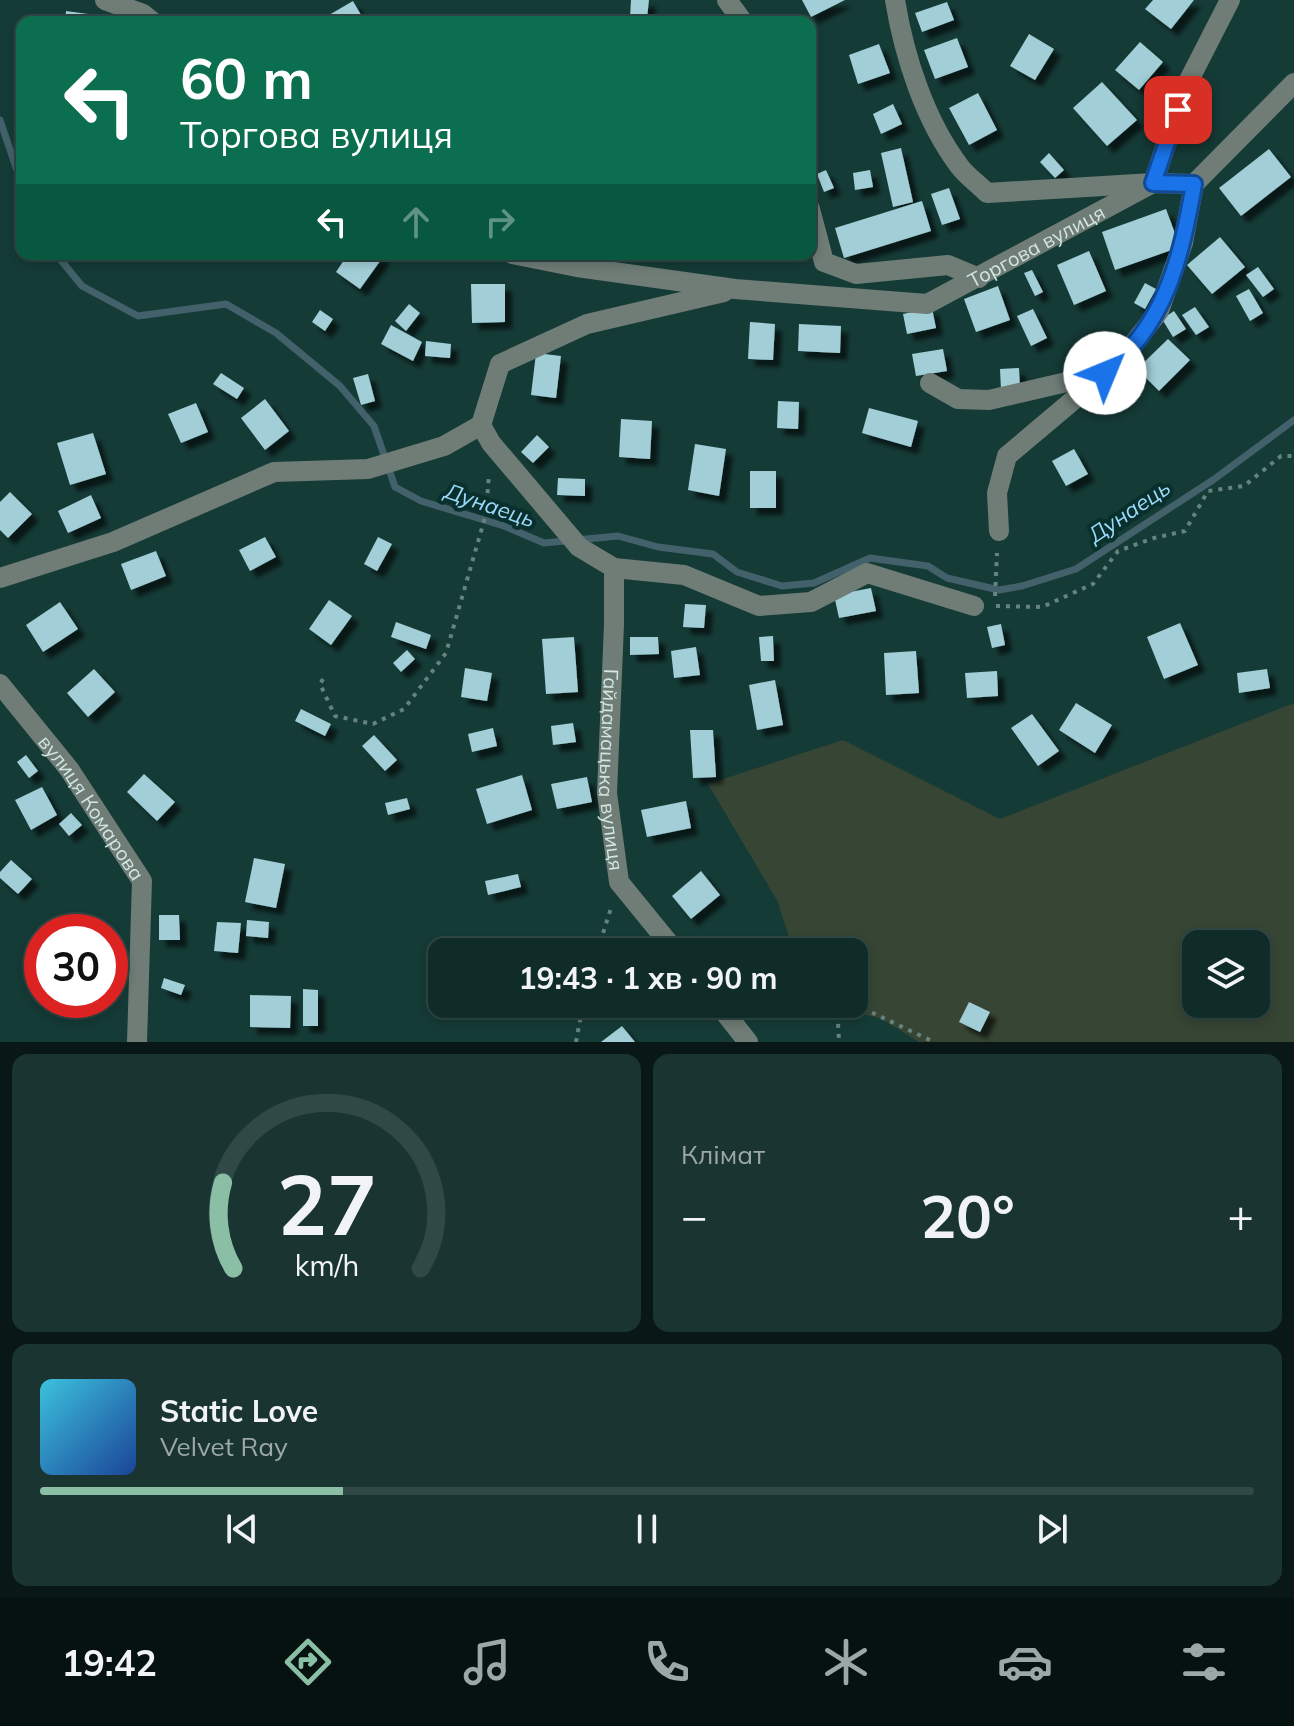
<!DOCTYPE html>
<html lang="uk">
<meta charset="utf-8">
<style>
:root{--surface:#102c29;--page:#193431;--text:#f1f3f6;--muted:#9ca7a8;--line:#304846;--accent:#8abfa5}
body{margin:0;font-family:Mulish,sans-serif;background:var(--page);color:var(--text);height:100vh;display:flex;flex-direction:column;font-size:30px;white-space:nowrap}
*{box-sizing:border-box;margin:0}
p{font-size:26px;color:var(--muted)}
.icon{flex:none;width:44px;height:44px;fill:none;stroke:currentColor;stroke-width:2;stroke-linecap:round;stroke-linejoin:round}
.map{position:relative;height:1042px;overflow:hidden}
.drawer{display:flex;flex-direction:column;gap:12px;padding:12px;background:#091817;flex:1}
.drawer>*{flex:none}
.hud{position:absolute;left:16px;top:16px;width:800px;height:244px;border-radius:16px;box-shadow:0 4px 12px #0003,0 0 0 2px var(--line);background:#0b6e4f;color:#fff;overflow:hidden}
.tools{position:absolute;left:1182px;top:930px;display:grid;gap:16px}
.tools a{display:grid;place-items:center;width:88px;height:88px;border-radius:16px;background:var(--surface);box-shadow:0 4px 12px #0003,0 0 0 2px var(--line);font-size:40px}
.speed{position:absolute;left:24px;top:914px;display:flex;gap:16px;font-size:40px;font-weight:700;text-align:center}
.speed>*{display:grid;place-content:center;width:104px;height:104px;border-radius:50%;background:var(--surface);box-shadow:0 4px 12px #0003,0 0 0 2px var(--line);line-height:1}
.speed .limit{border:12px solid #d22;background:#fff;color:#111}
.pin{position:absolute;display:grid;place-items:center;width:68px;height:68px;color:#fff;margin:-34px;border-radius:16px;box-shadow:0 4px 12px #0006}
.me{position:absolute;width:88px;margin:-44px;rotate:45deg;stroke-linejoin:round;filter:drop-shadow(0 0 6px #0008)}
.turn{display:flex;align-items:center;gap:28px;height:168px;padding:0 32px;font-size:36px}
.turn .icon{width:104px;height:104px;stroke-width:2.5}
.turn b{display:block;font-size:56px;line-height:68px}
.lanes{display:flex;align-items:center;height:76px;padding:0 32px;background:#0003;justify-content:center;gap:40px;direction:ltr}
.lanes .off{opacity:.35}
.big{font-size:60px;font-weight:700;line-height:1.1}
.drawer .widget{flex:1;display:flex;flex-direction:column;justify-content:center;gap:12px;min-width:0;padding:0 28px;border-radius:16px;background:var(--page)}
.drawer .dial{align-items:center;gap:0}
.dial svg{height:208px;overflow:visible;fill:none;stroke:var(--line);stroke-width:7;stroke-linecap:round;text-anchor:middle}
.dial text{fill:var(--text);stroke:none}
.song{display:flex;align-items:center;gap:24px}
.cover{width:96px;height:96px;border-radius:12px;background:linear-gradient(135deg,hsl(190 70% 55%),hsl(220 70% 35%))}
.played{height:8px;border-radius:4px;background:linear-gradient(90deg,var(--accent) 25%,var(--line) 25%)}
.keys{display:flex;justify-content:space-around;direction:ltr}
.heat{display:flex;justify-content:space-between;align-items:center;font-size:44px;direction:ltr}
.drawer .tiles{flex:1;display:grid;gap:12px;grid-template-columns:1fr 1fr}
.widget:last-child{grid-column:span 2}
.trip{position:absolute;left:428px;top:938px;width:440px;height:80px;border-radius:16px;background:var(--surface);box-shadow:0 4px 12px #0003,0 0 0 2px var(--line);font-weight:700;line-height:80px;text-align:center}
.tab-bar{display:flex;height:128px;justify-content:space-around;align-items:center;background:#061210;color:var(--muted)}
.tab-bar .icon{width:56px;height:56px}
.tab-bar .current{color:var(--accent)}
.tab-bar b{font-size:36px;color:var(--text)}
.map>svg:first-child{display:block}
.green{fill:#374534;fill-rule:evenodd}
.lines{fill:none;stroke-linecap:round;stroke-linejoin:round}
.stream{stroke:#42616b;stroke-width:7}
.building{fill:#a2cfd7;filter:url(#shadow)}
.path{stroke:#65837f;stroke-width:4;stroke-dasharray:4 6;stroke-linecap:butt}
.minor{stroke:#6f7d76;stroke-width:20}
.route-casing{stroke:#114b97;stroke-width:20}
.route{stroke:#1a73e8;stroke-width:14}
.labels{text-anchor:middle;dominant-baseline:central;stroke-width:8;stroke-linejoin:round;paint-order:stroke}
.street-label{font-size:20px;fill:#d2e6e3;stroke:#09302d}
.water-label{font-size:22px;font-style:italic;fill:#9cdafc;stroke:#09302d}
</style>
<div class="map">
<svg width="1294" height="1042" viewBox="0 0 1294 1042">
<defs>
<filter id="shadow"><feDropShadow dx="7" dy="7" stdDeviation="2" flood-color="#0009"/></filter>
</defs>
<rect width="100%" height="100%" fill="#153b37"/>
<!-- green -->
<path class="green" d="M1294 703V1042H919L882 1019 825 1004H854V952H794L777 900 708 784 843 740 1000 819ZM1196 944H1256V1004H1196Z"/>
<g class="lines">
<!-- stream -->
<g class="stream">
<path d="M0 120 22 185"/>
<path d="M56 254 82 286 138 316 226 304 276 333 340 386 374 426 395 487 421 501 504 526 544 543 618 536 658 547 713 554 737 572 782 586 814 583 870 558 928 566 947 578 999 590 1022 586 1076 569 1213 480 1294 420"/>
</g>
</g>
<!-- building -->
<g class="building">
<path d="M631 0H649L647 18 630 17Z"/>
<path d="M802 0H845L811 17Z"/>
<path d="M1153 0H1194L1171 29 1145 9Z"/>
<path d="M353 1 365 22H333L329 15Z"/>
<path d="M947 2 954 20 922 32 915 13Z"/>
<path d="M66 11 88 14 87 22H65Z"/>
<path d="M1029 34 1054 49 1035 80 1010 66Z"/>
<path d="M957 38 968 67 935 79 924 50Z"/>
<path d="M1140 42 1163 62 1139 90 1115 70Z"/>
<path d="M879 44 890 73 858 84 849 55Z"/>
<path d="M1102 82 1137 120 1107 146 1073 108Z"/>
<path d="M978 93 997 130 969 145 949 108Z"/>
<path d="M893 104 902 124 881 134 873 114Z"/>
<path d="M901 148 913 202 893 207 881 153Z"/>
<path d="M1269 149 1291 177 1241 216 1219 188Z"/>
<path d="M1049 153 1064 170 1055 178 1040 162Z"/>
<path d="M826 170 834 188 824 192 817 174Z"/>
<path d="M870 170 873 187 855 190 853 173Z"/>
<path d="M949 188 960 219 942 225 931 194Z"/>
<path d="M922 201 931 231 844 258 835 228Z"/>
<path d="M1166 209 1180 247 1115 270 1102 232Z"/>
<path d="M1220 237 1245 267 1212 294 1187 265Z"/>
<path d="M1089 251 1106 291 1074 305 1057 265Z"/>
<path d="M348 254H379L383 257 360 289 336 272Z"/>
<path d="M1258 267 1274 289 1263 297 1246 275Z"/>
<path d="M1032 270 1043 292 1035 296 1024 273Z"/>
<path d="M1145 283 1156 289 1145 309 1134 303Z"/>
<path d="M471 284H505V322L472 323Z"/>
<path d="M998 286 1010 320 976 332 964 299Z"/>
<path d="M1249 289 1263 313 1250 321 1236 296Z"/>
<path d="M409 304 420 313 406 331 395 321Z"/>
<path d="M1195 307 1209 327 1196 335 1182 315Z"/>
<path d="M932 308 936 328 907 334 903 314Z"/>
<path d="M1033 309 1047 338 1031 346 1017 316Z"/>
<path d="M320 310 333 319 325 331 312 322Z"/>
<path d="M1174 311 1186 329 1173 337 1162 319Z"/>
<path d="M750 322 775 324 773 360 748 359Z"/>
<path d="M799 324 841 326 840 353 798 351Z"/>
<path d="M391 325 422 342 413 361 381 344Z"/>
<path d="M1168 339 1190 360 1159 391 1137 369Z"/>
<path d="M426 341 451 344 450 358 425 356Z"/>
<path d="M943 349 947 371 916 376 912 354Z"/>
<path d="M536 353 561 356 556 398 531 395Z"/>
<path d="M1019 368 1020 389 1001 390 1000 369Z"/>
<path d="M221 373 244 388 237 399 213 384Z"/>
<path d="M368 374 375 401 361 405 353 378Z"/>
<path d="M265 399 289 431 265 450 241 418Z"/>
<path d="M778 401 799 402 798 429 777 428Z"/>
<path d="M196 403 208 432 181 443 168 414Z"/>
<path d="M869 408 918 421 911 447 862 433Z"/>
<path d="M621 419 652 421 650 459 619 457Z"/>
<path d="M93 433 106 474 70 485 57 443Z"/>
<path d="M537 435 549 447 533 463 521 452Z"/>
<path d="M695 444 726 449 719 496 688 490Z"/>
<path d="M1074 449 1088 474 1066 486 1052 461Z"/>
<rect x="750" y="471" width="26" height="37"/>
<path d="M558 478 585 479V496L557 495Z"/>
<path d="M10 492 32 514 8 538 0 530V502Z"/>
<path d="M91 495 101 518 68 533 58 511Z"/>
<path d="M265 537 276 557 250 571 239 550Z"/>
<path d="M378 537 392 544 377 571 364 564Z"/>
<path d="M156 551 166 576 131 590 121 564Z"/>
<path d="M871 588 876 611 839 618 834 595Z"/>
<path d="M329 600 352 616 331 645 309 629Z"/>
<path d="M60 602 78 629 43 652 26 625Z"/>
<path d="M685 604 706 605 704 628 683 627Z"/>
<path d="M396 622 431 635 426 649 391 637Z"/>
<path d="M1180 623 1198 665 1164 679 1147 637Z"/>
<path d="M1001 624 1005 645 992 648 987 627Z"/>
<path d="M773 636 774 661H761L759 637Z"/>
<path d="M574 637 578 692 546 694 542 639Z"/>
<path d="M630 637H658L659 654 630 655Z"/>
<path d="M696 647 700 675 674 678 671 651Z"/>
<path d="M407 650 415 659 401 672 393 663Z"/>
<path d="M916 651 919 693 886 695 884 653Z"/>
<path d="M465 668 492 673 487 701 461 697Z"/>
<path d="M94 669 115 692 88 717 67 693Z"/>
<path d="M1267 669 1270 688 1239 693 1237 673Z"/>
<path d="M997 671 998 696 967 698 965 673Z"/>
<path d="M775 680 783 725 757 730 749 685Z"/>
<path d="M1076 703 1112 725 1095 753 1059 730Z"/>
<path d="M301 709 331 724 325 736 295 721Z"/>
<path d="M1032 714 1059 751 1038 766 1011 728Z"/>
<path d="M573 723 576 742 553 745 551 726Z"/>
<path d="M493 728 497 746 472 752 468 734Z"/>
<path d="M690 730H713L716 777 693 778Z"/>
<path d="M374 735 397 760 385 771 362 746Z"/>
<path d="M26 755 38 771 29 778 17 762Z"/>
<path d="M144 774 175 802 157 821 127 792Z"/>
<path d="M522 775 532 810 487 824 476 789Z"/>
<path d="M587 777 592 802 557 809 551 784Z"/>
<path d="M42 787 57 815 31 830 15 800Z"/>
<path d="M407 798 410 809 388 815 385 803Z"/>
<path d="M686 801 691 828 647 837 641 810Z"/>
<path d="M71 813 82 825 69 836 59 824Z"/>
<path d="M254 858 285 864 276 908 245 902Z"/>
<path d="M11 860 32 879 18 894 0 878V872Z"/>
<path d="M701 871 720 895 691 919 672 896Z"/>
<path d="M518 874 521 887 488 895 485 881Z"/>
<path d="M159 915H179L180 940H159Z"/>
<path d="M247 920 269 922 268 938 246 936Z"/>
<path d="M217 922 241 923 238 953 214 951Z"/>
<path d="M98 924 99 932H64L63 929Z"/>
<path d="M38 964 42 965V999L36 998Z"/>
<path d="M164 978 185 985 181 995 161 988Z"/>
<path d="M303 989 318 990V1026H303Z"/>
<path d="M250 995 291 996 290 1028 250 1027Z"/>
<path d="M969 1002 990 1012 980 1032 959 1022Z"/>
<path d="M622 1026 635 1042H601Z"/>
</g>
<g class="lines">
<!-- path -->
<g class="path">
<path d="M995 596 997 553"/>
<path d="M996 606 1042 607 1093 584 1118 551 1154 538 1185 531 1208 491 1244 486 1281 456H1294"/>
<path d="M323 679 320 684 335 716 373 724 404 709 446 653 486 514 489 474"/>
<path d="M597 952 612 905"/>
<path d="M837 1004 839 1042"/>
<path d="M854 1004 934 1042"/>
<path d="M576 1042 583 1004"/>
</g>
<!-- minor -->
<g class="minor">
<path d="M105 0 143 14 153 22"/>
<path d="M727 0 743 22"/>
<path d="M895 0C904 56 925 121 960 167 967 176 978 184 987 193L1153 183 1186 86 1230 0"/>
<path d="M810 209 824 262 856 274 948 265 979 278"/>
<path id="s1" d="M512 254 577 267 735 289 927 304 1153 183 1194 184 1294 83"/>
<path d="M930 383 958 399 989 400 1101 374"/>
<path d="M481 425 491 443 579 547 614 568 684 575 759 606 811 602 867 573 974 606"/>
<path d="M999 531 997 493 1007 456 1121 360 1159 311 1183 243 1194 184"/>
<path id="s2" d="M614 568V624L607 793 619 882 676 952"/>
<path d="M0 578 113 542 274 472 368 469 444 446 481 425 500 364 587 324 724 292"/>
<path id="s3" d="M0 684 69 769 142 881 137 1042"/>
<path d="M718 1004 748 1042"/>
</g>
</g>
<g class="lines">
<defs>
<path id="route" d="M1105 373C1166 324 1181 258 1194 184L1153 183 1178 110"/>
</defs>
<!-- route casing -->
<use href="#route" class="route-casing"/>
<!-- route -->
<use href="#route" class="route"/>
</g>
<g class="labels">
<!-- street labels -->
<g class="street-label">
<text stroke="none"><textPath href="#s1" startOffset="542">Торгова вулиця</textPath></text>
<text stroke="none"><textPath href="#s2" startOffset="202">Гайдамацька вулиця</textPath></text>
<text stroke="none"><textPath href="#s3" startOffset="154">вулиця Комарова</textPath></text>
</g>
<!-- water labels -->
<g class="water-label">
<text transform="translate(490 505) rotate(19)">Дунаець</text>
<text transform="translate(1129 511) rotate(-34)">Дунаець</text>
</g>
</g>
</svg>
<div class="tools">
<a><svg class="icon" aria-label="layers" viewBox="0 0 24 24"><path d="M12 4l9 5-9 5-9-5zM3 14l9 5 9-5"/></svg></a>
</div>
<div class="speed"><div class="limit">30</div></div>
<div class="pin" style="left:1178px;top:110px;background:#d93025"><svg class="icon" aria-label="arrive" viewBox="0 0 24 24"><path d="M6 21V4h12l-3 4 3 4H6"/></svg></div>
<svg class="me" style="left:1105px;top:373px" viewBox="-20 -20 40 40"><circle r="19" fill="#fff"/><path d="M0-13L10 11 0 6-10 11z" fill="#1a73e8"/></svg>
<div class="trip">19:43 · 1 хв · 90 m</div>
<div class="hud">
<div class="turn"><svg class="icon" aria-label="left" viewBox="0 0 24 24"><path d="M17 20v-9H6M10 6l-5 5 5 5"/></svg><div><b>60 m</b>Торгова вулиця</div></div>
<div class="lanes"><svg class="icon" aria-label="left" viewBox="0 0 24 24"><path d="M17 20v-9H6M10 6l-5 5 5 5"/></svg><svg class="icon off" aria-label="ahead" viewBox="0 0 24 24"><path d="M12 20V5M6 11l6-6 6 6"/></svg><svg class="icon off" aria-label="right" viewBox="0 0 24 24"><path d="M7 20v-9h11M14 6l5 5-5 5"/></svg></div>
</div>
</div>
<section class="drawer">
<div class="tiles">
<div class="widget dial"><svg viewBox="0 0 100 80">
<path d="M14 69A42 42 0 1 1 86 69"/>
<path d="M14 69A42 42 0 0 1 10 36" stroke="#8abfa5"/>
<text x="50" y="56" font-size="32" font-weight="700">27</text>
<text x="50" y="72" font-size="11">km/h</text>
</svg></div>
<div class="widget"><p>Клімат</p>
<div class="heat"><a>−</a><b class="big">20°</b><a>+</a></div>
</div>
<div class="widget">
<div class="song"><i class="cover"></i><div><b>Static Love</b><p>Velvet Ray</p></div></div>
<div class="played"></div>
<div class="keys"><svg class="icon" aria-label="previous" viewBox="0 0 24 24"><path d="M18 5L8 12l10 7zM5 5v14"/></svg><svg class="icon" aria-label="pause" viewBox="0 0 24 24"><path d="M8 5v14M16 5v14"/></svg><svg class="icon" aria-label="next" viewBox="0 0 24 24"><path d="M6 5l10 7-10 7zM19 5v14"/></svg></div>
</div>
</div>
</section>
<nav class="tab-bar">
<b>19:42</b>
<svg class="icon current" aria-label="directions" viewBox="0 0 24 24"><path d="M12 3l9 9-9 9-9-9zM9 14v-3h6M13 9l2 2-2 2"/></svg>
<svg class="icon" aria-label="music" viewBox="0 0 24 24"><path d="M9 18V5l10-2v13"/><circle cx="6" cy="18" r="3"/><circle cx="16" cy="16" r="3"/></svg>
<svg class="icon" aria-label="phone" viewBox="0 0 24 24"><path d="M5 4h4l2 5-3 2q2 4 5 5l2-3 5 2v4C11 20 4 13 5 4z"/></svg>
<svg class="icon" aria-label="climate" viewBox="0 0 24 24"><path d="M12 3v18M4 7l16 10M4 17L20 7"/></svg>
<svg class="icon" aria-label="car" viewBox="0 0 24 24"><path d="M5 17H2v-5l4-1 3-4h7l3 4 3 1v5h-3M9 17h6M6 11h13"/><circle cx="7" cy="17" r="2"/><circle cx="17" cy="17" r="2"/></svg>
<svg class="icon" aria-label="filters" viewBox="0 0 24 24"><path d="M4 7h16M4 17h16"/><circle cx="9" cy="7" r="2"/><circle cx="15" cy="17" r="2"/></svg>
</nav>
